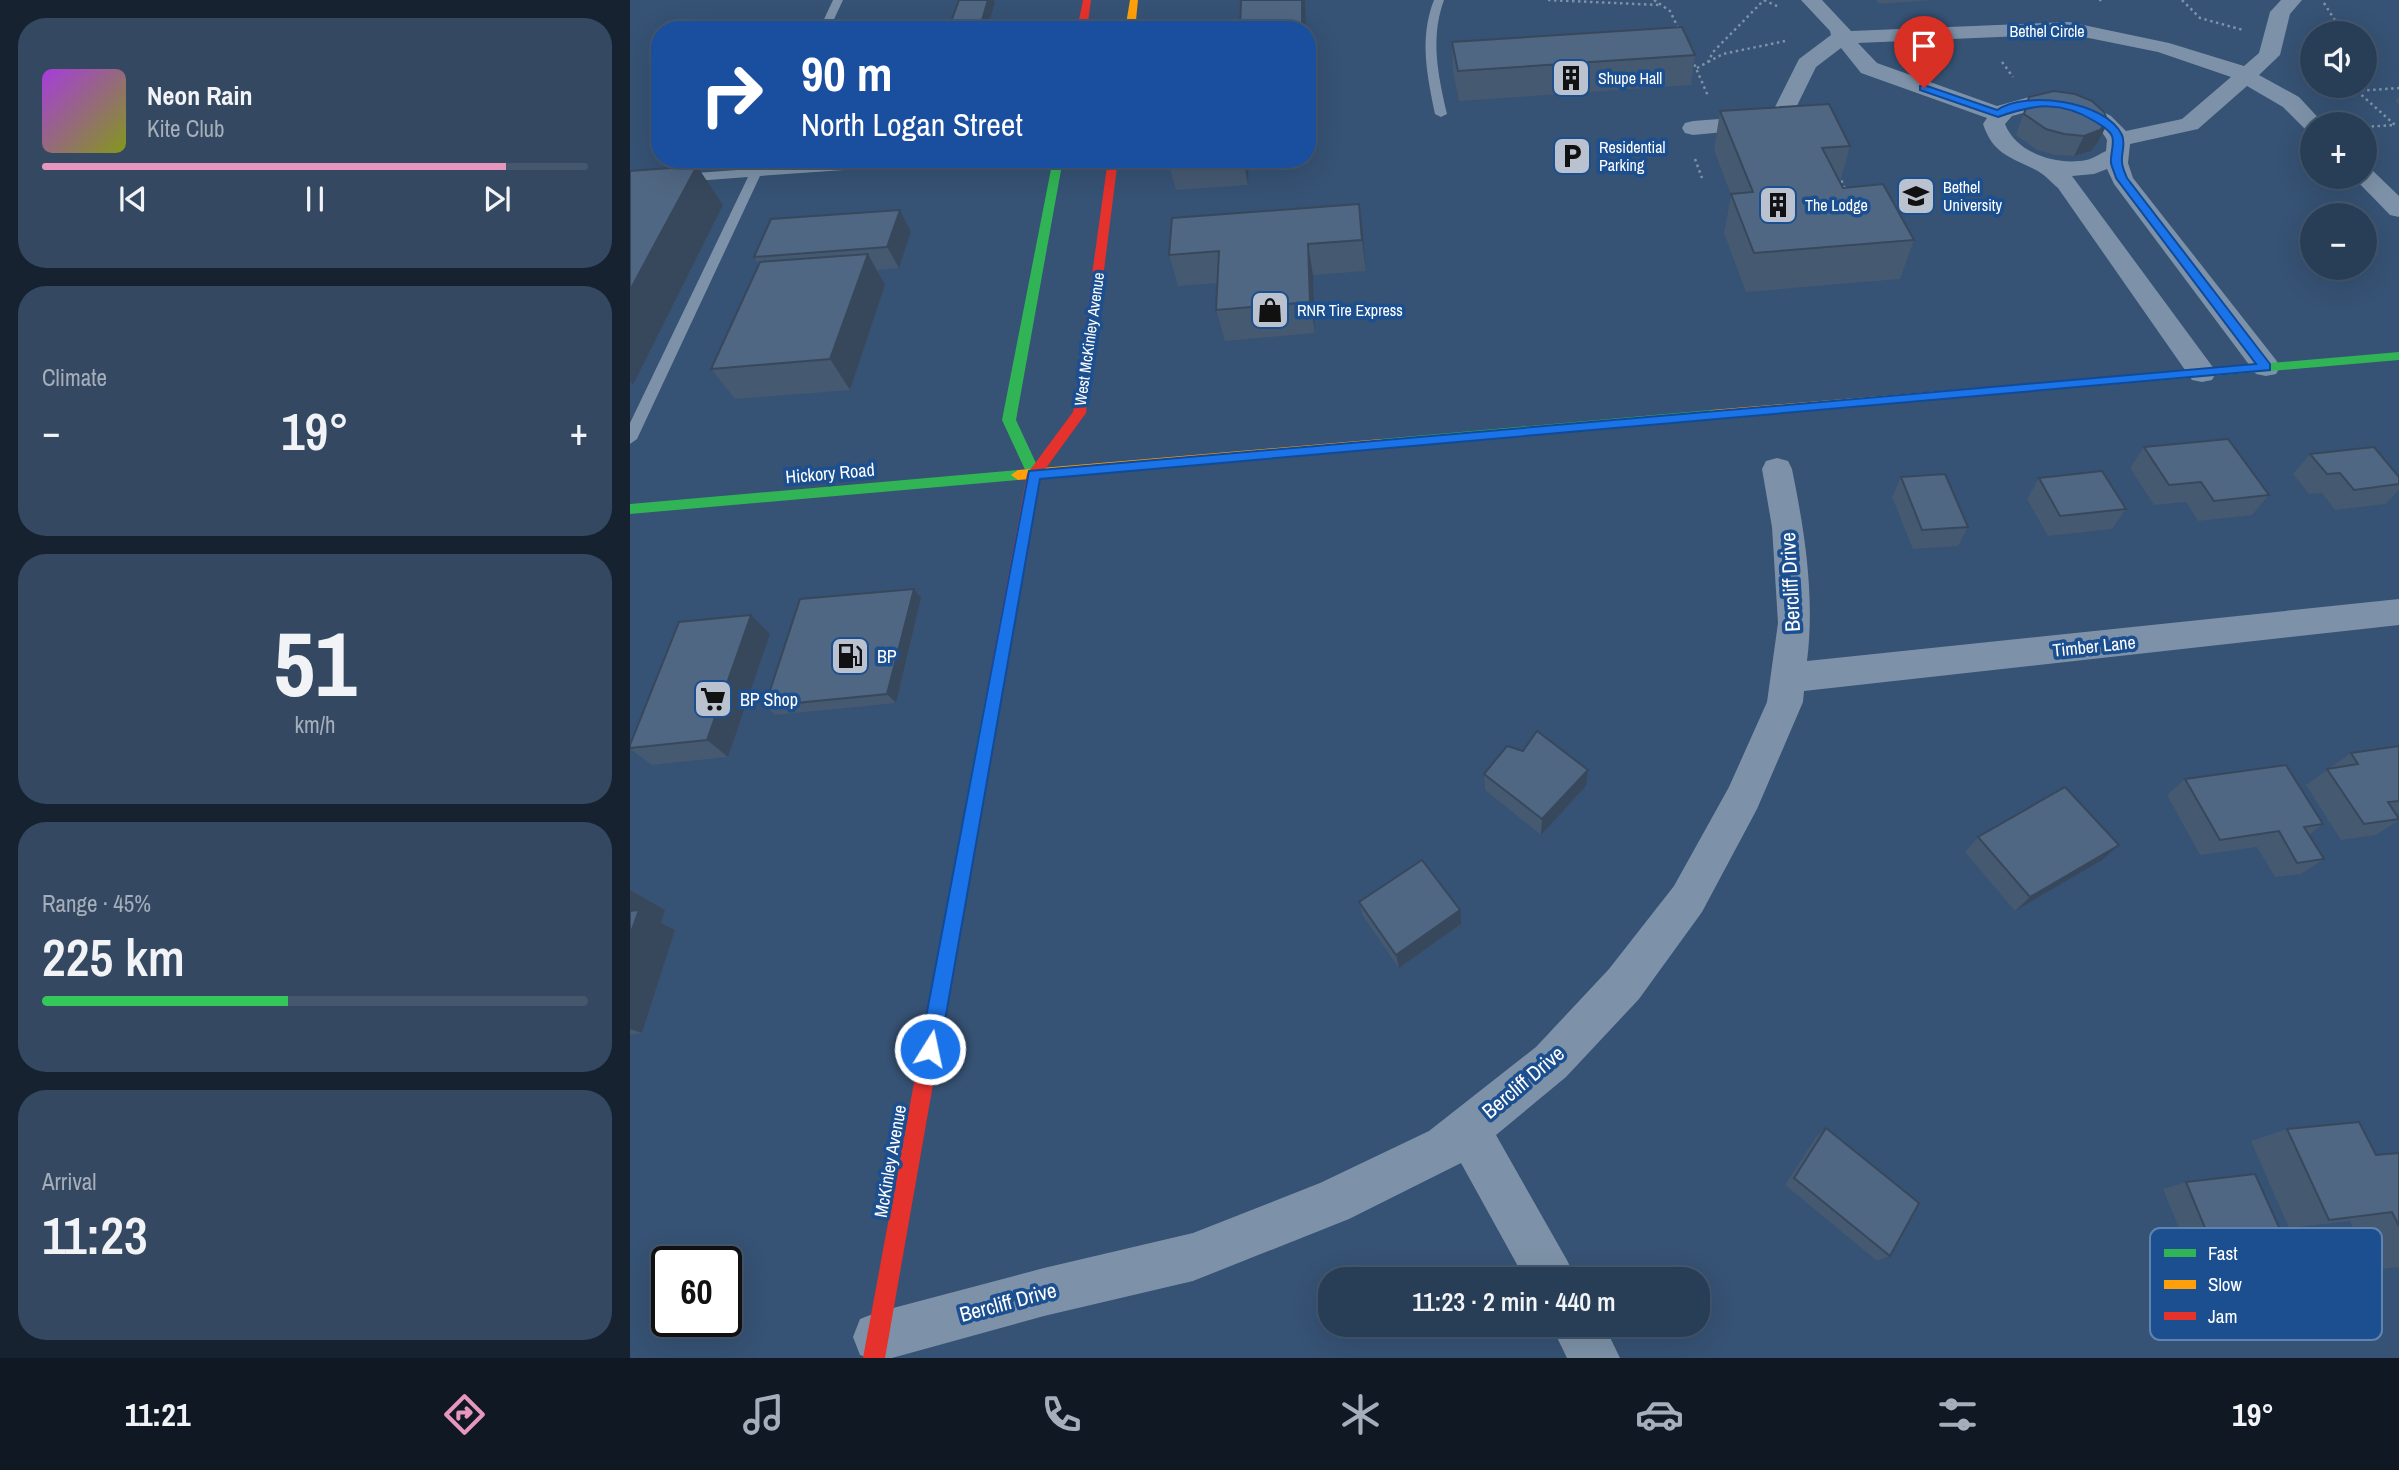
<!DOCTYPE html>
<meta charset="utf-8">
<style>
:root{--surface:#283e57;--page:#344961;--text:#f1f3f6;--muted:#a5aeba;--line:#44576d;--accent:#e797bd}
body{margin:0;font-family:"Archivo Narrow",sans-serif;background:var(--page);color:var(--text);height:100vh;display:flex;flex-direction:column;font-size:26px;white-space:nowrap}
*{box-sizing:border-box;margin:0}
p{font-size:23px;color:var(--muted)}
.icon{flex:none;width:38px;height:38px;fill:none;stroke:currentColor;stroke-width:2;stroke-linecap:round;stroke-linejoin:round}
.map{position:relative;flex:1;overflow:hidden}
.sheet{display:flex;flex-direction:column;gap:18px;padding:18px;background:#162230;width:630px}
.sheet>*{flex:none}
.guide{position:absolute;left:21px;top:21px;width:665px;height:147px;border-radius:28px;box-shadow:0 7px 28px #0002,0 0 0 2px var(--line);background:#1a4fa0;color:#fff;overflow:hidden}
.controls{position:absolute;left:1670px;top:21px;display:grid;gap:14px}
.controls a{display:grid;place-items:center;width:77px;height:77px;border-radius:50%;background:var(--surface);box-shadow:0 7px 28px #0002,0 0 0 2px var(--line);font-size:35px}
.speed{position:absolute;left:21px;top:1246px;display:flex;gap:14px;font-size:35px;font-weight:700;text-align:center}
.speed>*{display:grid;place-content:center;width:91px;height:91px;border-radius:50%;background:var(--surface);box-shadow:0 7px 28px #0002,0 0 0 2px var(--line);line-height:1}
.speed .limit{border:4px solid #111;border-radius:10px;background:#fff;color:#111}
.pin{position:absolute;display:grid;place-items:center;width:60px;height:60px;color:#fff;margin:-72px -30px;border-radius:50% 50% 50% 0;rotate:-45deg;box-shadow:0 0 7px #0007}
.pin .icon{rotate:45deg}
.me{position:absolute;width:77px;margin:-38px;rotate:10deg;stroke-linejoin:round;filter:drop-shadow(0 0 5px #0008)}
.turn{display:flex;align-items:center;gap:24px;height:147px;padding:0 35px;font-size:32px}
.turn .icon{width:91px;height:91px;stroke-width:2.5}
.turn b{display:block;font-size:49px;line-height:60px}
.big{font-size:52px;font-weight:600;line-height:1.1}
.sheet .card{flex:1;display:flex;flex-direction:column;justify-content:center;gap:10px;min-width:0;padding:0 24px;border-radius:28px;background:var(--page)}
.sheet .dial{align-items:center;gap:0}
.dial b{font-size:91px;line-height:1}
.song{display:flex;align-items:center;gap:21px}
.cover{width:84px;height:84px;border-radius:10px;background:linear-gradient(135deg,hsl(280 70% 55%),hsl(70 70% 35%))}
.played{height:7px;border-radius:4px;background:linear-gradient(90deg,var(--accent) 85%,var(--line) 85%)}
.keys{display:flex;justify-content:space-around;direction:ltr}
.heat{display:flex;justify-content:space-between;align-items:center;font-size:38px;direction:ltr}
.charge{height:10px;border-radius:5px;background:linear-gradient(90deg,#34c759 45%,var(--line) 0)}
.trip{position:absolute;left:688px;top:1267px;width:392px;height:70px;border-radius:28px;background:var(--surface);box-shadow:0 7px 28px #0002,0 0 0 2px var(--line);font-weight:600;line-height:70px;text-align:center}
.tabs{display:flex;height:112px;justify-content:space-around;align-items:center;background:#101923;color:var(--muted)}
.tabs .icon{width:49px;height:49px}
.tabs .selected{color:var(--accent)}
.tabs b{font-size:32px;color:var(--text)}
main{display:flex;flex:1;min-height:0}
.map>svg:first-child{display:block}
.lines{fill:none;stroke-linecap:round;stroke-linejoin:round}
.path{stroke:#7d92a8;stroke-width:2.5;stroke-dasharray:2.5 3.5;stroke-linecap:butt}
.lane{fill:#7d92a8;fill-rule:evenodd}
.street{fill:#7d92a8;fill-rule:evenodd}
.fast{fill:#30b455;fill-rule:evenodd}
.slow{fill:#ff9f0a;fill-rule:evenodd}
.jam{fill:#e5322d;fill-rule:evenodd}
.wall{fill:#455971}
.shaded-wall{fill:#38485c}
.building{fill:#506783;stroke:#38485c;stroke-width:2}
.route{fill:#1a73e8;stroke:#114b97;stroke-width:2}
.labels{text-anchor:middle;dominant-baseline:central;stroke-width:7;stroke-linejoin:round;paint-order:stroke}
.far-street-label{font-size:16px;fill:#fff;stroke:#1b4f8f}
.far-poi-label{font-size:16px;fill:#fff;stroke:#1b4f8f;text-anchor:start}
.street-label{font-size:18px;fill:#fff;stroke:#1b4f8f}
.poi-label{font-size:18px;fill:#fff;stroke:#1b4f8f;text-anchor:start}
.near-street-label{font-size:21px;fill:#fff;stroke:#1b4f8f}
.key{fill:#1b4f8f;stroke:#5f84b1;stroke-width:2}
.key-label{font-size:19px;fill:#fff}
</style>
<main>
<section class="sheet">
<div class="card">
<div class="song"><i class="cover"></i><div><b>Neon Rain</b><p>Kite Club</p></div></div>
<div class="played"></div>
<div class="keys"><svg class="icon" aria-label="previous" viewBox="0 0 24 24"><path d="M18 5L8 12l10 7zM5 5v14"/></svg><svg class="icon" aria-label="pause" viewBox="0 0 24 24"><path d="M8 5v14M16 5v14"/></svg><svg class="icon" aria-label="next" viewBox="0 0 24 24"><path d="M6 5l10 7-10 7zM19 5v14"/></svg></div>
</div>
<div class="card"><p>Climate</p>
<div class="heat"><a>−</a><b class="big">19°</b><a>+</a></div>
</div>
<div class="card dial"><b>51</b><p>km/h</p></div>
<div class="card"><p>Range · 45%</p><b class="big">225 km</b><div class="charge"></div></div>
<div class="card"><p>Arrival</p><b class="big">11:23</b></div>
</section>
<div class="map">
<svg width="1769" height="1358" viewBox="0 0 1769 1358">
<rect width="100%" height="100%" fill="#365274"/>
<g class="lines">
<!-- path -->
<g class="path">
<path d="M918 0 1029 5"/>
<path d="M1024 0 1040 11 1050 32"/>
<path d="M1134 0 1149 7"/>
<path d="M1469 0H1475"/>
<path d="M1552 0 1570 18 1613 30"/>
<path d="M1694 3 1713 33"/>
<path d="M1062 59 1078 96"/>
<path d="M1078 62 1093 54 1155 41"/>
<path d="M1372 62 1383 77"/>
<path d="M1067 68 1078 62 1083 52 1134 0"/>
<path d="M1721 86 1727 91 1769 88"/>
<path d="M1697 91H1727L1765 125 1734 127"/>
<path d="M1065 159 1072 178"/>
<path d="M1209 175 1216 191"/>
</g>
<!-- lane -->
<g class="lane">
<path d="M203 0H213L199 30H189Z"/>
<path d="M804 0H814C800 38 808 75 817 114L811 117 805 114C797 75 789 38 804 0Z"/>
<path d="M126 159H138L133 169 261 159H319L313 163 130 176 7 439 0 444V423L118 177 52 182 46 178 52 174 121 169Z"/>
</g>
<!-- street -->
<g class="street">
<path d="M1171 0H1192L1221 31 1439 22 1539 43 1614 66 1629 53 1640 12 1651 0H1672L1660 14 1650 55 1629 75 1669 97 1694 124H1682V130L1675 129 1653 107 1617 86 1568 129 1500 144 1498 163 1503 178 1646 360 1650 367 1646 374 1636 376 1626 374 1484 184 1477 169 1464 174 1442 176 1582 366 1586 373 1582 380 1572 382 1562 380 1428 188C1421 182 1414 174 1406 170 1380 157 1363 154 1353 124L1357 118 1231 73 1211 48 1186 67 1157 126 1063 135 1055 133 1052 128 1055 123 1063 121 1141 115 1169 59 1201 35 1200 31ZM1439 34 1528 52 1601 77 1552 119 1496 131 1481 116 1468 109 1429 99 1403 96 1367 106 1247 63 1228 43ZM1404 110C1429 111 1465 114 1477 140L1476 151C1469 154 1463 159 1456 160 1427 166 1386 153 1375 124L1382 116Z"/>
<path d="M1734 168 1742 170 1769 196V217L1760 215 1726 180 1723 177H1734Z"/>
<path d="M1147 458 1158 461 1162 469C1175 533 1185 597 1177 661L1769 599V625L1174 691 1173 702 1127 809 1072 912 1009 999 936 1077 866 1135 938 1262 945 1279H895L831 1163 719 1219 563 1281 414 1316 262 1358H239L230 1355 223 1337 230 1319 248 1312 414 1268 563 1233 690 1183 799 1131 906 1047 979 969 1044 886 1099 787 1137 702 1148 623 1142 527 1132 469 1136 461Z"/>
<path d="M921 1325H974L990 1358H937Z"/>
</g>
<!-- fast -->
<g class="fast">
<path d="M423 159H433L386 420 411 474 404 479 397 474 372 420Z"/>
<path d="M1769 352V360L1382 393 1376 389 1382 385Z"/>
<path d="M1081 410 1086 412V418L751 449 744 444 751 439Z"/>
<path d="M388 470 395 475 388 480 0 514V504Z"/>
<path d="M363 693 369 695 371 700 325 959 323 965 316 968 309 965 307 959 355 700 357 695Z"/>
</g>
<!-- slow -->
<g class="slow">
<path d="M500 0H508L505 30H495Z"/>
<path d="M1382 385 1387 386V392L1081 420 1074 415 1081 410Z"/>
<path d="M751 439 758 444 751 449 388 480 381 475 388 470Z"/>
</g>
<!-- jam -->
<g class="jam">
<path d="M453 0H461L457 30H447Z"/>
<path d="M478 159H488L456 413 411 475 371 700 369 705H357L355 700 397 474 443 412Z"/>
<path d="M316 950 323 953 325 959 255 1358H233L307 959 309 953Z"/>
</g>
</g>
<!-- wall -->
<g class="wall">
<path d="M1246 0H1305L1249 4Z"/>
<path d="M822 42 1065 55 1061 85 829 101 823 71Z"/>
<path d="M1769 96V105L1765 101Z"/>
<path d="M1399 97 1478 122 1468 142 1461 151 1444 156 1425 155 1407 150 1386 135Z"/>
<path d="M1090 111 1220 146 1210 183 1213 188 1284 240 1270 279 1116 292 1094 233 1101 195 1084 150Z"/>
<path d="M541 159H619L618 185 546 190 540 169Z"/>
<path d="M729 204 736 271 683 275 685 333 595 341 586 310 588 283 548 286 539 255Z"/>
<path d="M281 232 269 268 247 270 255 285 220 390 105 399 81 369 129 264 124 257Z"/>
<path d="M1514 447 1639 495 1622 515 1568 521 1556 502 1524 505 1500 468Z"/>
<path d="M1680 454 1769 477V490L1755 504 1705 510 1692 493 1679 494 1663 474Z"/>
<path d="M1271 477 1338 527 1328 546 1283 549 1262 497Z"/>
<path d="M1409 478 1496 509 1482 529 1418 536 1397 499Z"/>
<path d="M291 598 266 703 145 715 135 706Z"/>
<path d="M140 634 98 757 22 765 0 749V745Z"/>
<path d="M1769 746V813L1766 814 1769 820 1746 835 1711 840 1676 785 1721 753Z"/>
<path d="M893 751 956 786 911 835 855 790 854 774Z"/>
<path d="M1555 779 1693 824 1679 835 1694 859 1671 874 1645 877 1627 847 1570 855 1537 795Z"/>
<path d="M1348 837 1472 860 1385 911 1335 852Z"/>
<path d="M0 890 35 910 31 923 45 930 12 1033 0 1035Z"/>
<path d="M729 902 831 924 769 968 733 916Z"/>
<path d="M1196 1128 1260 1256 1247 1261 1155 1185 1186 1137Z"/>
<path d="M1657 1129 1746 1155 1769 1153V1267L1743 1270 1720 1221 1659 1228 1621 1141Z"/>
<path d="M1556 1182 1680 1296 1582 1308 1533 1189Z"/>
</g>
<!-- shaded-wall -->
<g class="shaded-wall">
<path d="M358 0H364L365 3 356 30H349Z"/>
<path d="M672 0H675L676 30H672Z"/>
<path d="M1478 122 1468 142 1461 151 1444 156 1454 136Z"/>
<path d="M614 159H619L618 185 614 164Z"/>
<path d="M67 166 93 205 3 385 0 381V290Z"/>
<path d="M729 204 733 234 736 271 732 240Z"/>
<path d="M270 210 281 232 269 268 257 247Z"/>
<path d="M678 244 683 275 685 333 680 302Z"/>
<path d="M238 254 255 285 220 390 200 359Z"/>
<path d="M284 589 291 598 266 703 257 694Z"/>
<path d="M121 615 140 634 98 757 77 740Z"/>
<path d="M958 770 956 786 911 835 912 819Z"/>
<path d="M1489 845 1472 860 1385 911 1400 897Z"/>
<path d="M0 890 35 910 31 923 45 930 12 1033 0 1029Z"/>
<path d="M830 910 831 924 769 968 766 955Z"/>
</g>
<!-- building -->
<g class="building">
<path d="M329 0H358L349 30H318Z"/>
<path d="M611 0H672V30H610Z"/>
<path d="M1052 27 1065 55 828 71 822 42Z"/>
<path d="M1424 91 1445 94 1462 101 1474 112 1478 122 1470 130 1454 136 1434 134 1416 129 1394 114 1399 97Z"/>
<path d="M1199 104 1220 146 1192 148 1213 188 1253 184 1284 240 1124 253 1101 194 1123 192 1090 111Z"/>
<path d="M541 159H614V164L540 169Z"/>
<path d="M67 166 0 290V171Z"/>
<path d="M729 204 732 240 678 244 680 302 586 310 589 251 539 255 542 218Z"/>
<path d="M270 210 257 247 124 257 141 219Z"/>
<path d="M238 254 200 359 81 369 130 262Z"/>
<path d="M1598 439 1639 495 1584 501 1571 482 1539 485 1514 447Z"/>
<path d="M1744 447 1769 477V484L1724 490 1710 473 1697 474 1680 454Z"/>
<path d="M1472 471 1496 509 1430 516 1409 478Z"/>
<path d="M1315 474 1338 527 1292 530 1271 477Z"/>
<path d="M284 589 257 694 135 706 170 599Z"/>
<path d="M121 615 77 740 0 748V745L49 622Z"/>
<path d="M907 731 958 770 912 819 854 774 877 746 893 751Z"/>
<path d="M1769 746V801L1758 802 1769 819 1734 824 1697 769 1728 764 1721 753Z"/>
<path d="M1656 765 1693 824 1674 827 1694 859 1667 863 1649 831 1590 840 1555 779Z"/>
<path d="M1435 787 1489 845 1400 897 1348 837Z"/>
<path d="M792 860 830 910 766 955 729 902Z"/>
<path d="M9 910 0 935V911Z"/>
<path d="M1729 1122 1746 1155 1769 1153V1226L1762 1212 1699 1220 1657 1129Z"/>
<path d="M1196 1128 1289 1203 1260 1256 1164 1178Z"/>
<path d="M1625 1174 1680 1296 1607 1305 1556 1182Z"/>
</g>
<!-- route -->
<path class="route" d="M1290 86H1297L1367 110C1396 90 1476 101 1492 135 1496 144 1491 153 1492 162 1492 167 1495 173 1497 178L1640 364V370L410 479 310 1049 307 1056 300 1059 293 1056 290 1049 399 471 1626 364 1486 178C1485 174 1482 168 1481 163 1480 154 1485 144 1482 136 1479 129 1472 126 1466 122 1431 100 1404 104 1368 117L1290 90Z"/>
<!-- icons -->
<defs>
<symbol id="building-square" viewBox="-11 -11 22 22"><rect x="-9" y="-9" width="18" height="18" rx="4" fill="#b9c2ce" stroke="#1b4f8f"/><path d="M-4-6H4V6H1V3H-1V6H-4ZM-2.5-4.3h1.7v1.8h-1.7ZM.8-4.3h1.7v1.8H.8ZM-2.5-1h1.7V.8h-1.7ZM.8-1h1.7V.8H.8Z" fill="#111"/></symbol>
<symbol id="parking-square" viewBox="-11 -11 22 22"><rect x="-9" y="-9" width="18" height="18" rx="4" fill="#b9c2ce" stroke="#1b4f8f"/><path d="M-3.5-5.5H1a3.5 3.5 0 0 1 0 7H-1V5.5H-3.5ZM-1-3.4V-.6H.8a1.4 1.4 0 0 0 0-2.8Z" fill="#111"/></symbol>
<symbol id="university-square" viewBox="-11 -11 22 22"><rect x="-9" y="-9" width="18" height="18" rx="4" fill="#b9c2ce" stroke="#1b4f8f"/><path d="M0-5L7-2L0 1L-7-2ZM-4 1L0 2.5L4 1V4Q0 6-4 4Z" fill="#111"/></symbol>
<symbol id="shop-square" viewBox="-11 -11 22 22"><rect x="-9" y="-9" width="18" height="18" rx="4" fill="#b9c2ce" stroke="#1b4f8f"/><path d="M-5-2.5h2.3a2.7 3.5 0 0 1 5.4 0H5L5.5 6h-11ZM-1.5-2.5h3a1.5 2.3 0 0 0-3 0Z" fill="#111"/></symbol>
<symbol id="fuel-square" viewBox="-11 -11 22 22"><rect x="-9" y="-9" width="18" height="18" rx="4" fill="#b9c2ce" stroke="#1b4f8f"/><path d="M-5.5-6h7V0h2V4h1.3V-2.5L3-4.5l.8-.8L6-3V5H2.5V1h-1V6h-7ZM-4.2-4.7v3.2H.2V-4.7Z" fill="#111"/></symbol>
<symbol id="supermarket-square" viewBox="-11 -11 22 22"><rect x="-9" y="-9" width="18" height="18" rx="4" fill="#b9c2ce" stroke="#1b4f8f"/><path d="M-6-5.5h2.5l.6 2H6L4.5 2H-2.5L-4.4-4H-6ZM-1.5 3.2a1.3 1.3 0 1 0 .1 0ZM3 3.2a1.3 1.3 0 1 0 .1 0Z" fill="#111"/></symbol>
</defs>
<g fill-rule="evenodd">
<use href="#building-square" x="919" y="56" width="44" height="44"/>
<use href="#parking-square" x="920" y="134" width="44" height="44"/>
<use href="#university-square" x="1264" y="174" width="44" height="44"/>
<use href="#building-square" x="1126" y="183" width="44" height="44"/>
<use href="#shop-square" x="618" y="288" width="44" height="44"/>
<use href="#fuel-square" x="198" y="634" width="44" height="44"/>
<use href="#supermarket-square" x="61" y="677" width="44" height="44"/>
</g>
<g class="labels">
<!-- far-street labels -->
<g class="far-street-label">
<text x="1417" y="31">Bethel Circle</text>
<text transform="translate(459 339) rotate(-82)">West McKinley Avenue</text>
</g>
<!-- far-poi labels -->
<g class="far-poi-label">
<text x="968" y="78">Shupe Hall</text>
<text x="969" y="147">Residential<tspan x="969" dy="18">Parking</tspan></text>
<text x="1313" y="187">Bethel<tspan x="1313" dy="18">University</tspan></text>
<text x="1175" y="205">The Lodge</text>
<text x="667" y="310">RNR Tire Express</text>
</g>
<!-- street labels -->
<g class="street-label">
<text transform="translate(200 473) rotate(-5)">Hickory Road</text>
<text transform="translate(1464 646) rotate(-6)">Timber Lane</text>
<text transform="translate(260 1161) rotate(-80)">McKinley Avenue</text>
</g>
<!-- poi labels -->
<g class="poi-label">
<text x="247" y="656">BP</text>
<text x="110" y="699">BP Shop</text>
</g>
<!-- near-street labels -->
<g class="near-street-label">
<text transform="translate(1160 582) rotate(-93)">Bercliff Drive</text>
<text transform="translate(893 1082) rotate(-40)">Bercliff Drive</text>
<text transform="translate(378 1302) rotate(-15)">Bercliff Drive</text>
</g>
</g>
<!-- legend -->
<rect x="1520" y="1228" width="232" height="112" rx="10" class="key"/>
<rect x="1534" y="1249" width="32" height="8" fill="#30b455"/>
<rect x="1534" y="1280" width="32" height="9" fill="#ff9f0a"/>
<rect x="1534" y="1312" width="32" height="8" fill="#e5322d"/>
<g class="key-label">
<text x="1578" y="1260">Fast</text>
<text x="1578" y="1291">Slow</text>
<text x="1578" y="1323">Jam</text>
</g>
</svg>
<div class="controls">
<a><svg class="icon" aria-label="sound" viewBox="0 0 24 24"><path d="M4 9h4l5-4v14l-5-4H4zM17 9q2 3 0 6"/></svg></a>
<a>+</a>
<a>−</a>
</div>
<div class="speed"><div class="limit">60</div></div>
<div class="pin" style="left:1294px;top:88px;background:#d93025"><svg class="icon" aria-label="arrive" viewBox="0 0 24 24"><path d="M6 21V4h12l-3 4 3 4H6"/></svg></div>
<svg class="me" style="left:300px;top:1049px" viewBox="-20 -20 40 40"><circle r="17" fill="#1a73e8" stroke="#fff" stroke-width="3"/><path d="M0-11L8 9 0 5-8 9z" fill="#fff"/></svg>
<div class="trip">11:23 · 2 min · 440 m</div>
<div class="guide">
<div class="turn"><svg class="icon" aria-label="right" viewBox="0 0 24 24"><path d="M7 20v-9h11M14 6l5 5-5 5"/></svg><div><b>90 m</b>North Logan Street</div></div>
</div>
</div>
</main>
<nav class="tabs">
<b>11:21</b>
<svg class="icon selected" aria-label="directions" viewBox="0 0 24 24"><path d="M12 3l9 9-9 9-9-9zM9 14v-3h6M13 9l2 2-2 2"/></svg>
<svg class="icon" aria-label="music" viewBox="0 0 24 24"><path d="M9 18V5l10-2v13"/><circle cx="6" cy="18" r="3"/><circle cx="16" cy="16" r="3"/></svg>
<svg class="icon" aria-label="phone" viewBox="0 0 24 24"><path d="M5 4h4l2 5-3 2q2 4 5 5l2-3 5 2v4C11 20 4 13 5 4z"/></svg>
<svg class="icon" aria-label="climate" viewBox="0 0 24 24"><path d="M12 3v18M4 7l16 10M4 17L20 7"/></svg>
<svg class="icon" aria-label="car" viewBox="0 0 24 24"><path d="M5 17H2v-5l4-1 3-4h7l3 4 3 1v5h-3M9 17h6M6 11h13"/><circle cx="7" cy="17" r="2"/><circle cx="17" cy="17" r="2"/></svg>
<svg class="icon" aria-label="filters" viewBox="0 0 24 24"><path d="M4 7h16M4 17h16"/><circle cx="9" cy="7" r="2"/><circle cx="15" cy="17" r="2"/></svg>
<b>19°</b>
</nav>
